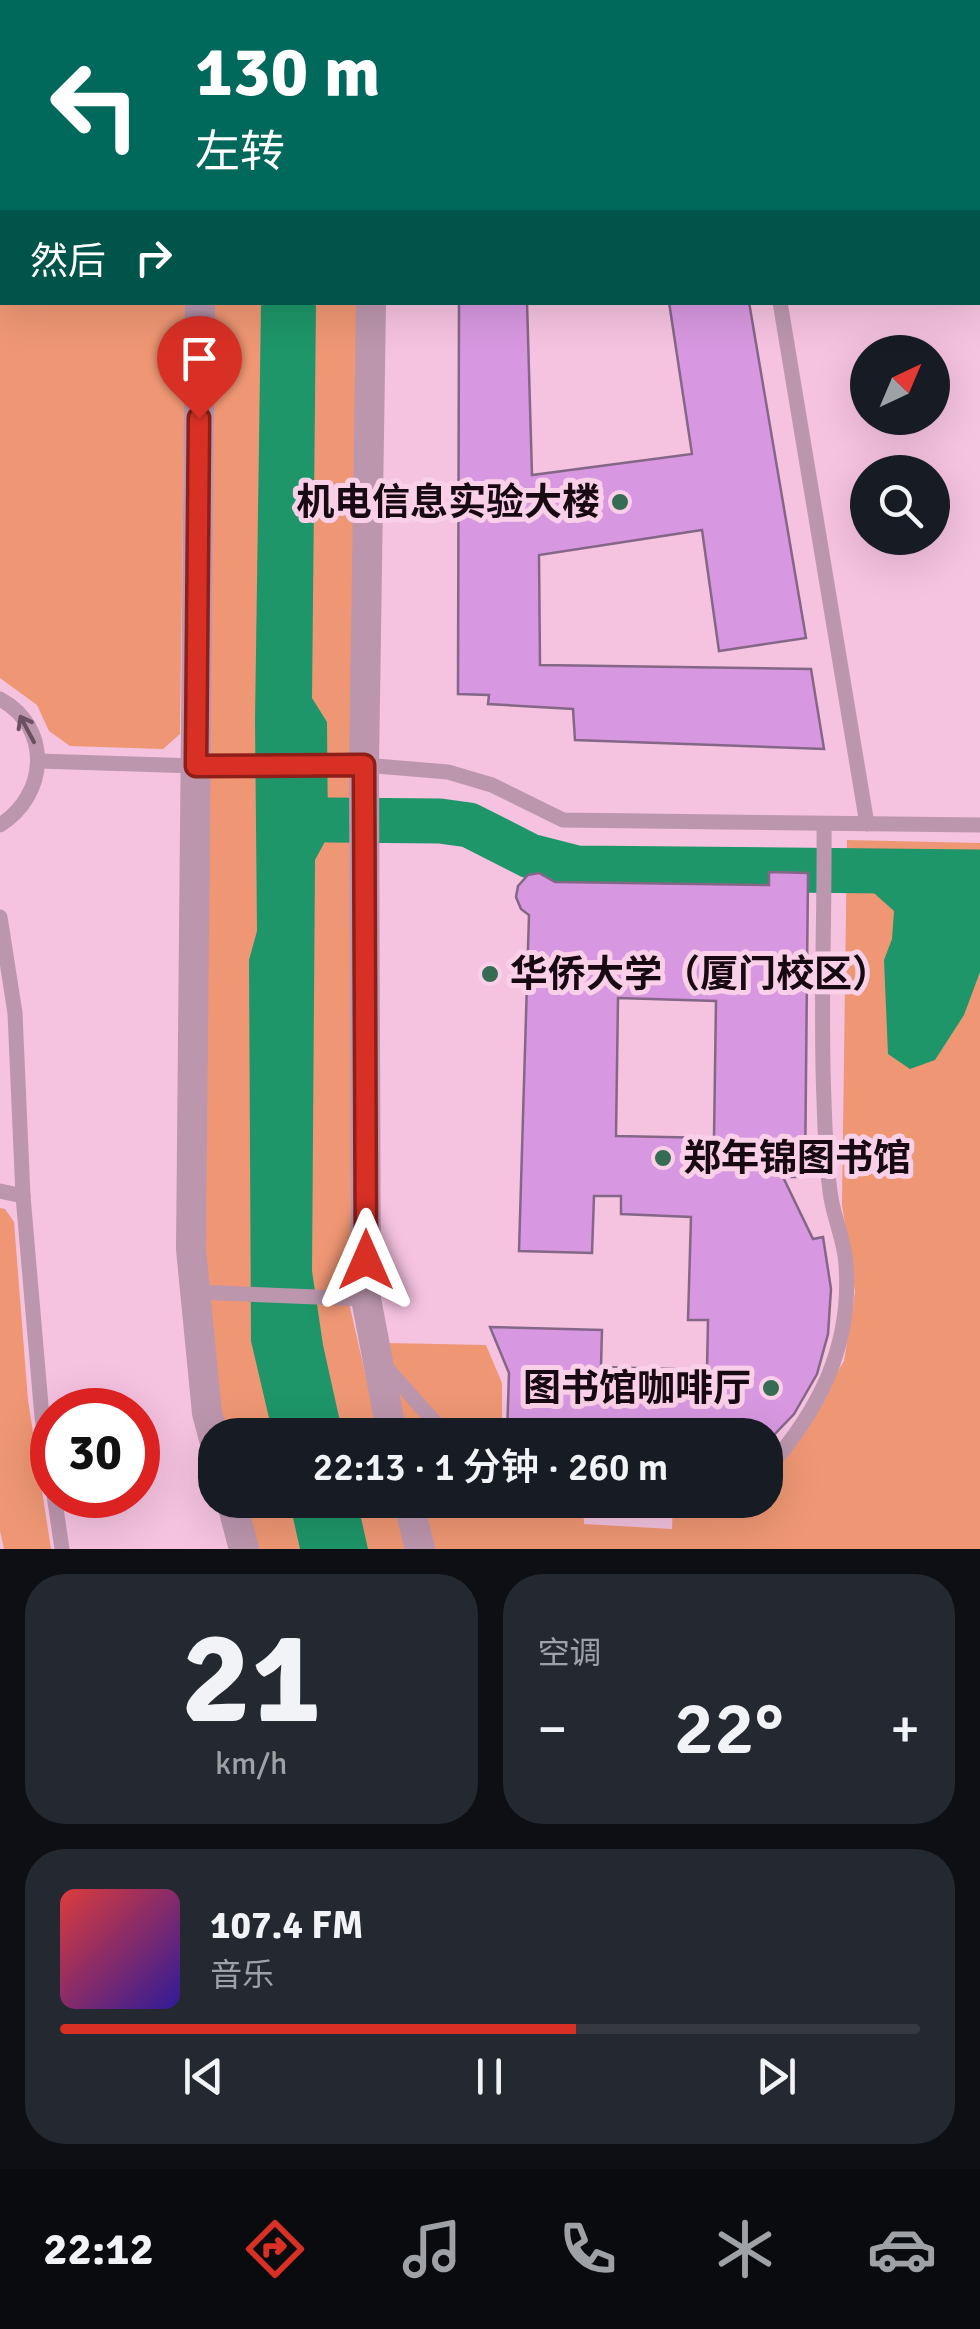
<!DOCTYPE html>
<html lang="zh">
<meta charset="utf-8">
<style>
:root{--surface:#171b24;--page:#242831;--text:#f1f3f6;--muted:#9ea1a6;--line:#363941;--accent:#d93025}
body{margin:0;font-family:Signika,"Noto Sans SC",sans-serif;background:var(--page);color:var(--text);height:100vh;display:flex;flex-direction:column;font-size:38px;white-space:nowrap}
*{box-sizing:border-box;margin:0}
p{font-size:32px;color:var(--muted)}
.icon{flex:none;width:55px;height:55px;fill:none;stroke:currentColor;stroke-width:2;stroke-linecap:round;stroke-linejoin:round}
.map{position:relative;height:1549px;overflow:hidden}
.sheet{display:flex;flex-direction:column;gap:25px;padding:25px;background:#0d0f14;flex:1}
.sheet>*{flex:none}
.top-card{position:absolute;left:0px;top:0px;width:980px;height:305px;box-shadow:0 10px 40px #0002;background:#00695c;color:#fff;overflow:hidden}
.needle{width:65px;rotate:44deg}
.buttons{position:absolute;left:850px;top:335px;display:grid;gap:20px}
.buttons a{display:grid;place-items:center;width:100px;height:100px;border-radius:50%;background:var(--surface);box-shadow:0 10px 40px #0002;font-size:50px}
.speed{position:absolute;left:30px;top:1388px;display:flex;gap:20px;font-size:50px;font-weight:700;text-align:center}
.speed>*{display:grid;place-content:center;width:130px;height:130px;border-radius:50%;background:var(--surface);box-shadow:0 10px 40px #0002;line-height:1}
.speed .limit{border:15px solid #d22;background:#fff;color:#111}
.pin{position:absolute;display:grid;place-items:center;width:85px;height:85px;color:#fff;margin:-102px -42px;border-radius:50% 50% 50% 0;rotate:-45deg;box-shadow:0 0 10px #0007}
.pin .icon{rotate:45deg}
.me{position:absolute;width:110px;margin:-55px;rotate:0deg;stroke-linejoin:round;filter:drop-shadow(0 0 8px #0008)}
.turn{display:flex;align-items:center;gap:35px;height:210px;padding:0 30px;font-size:45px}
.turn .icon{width:130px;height:130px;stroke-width:2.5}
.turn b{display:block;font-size:70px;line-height:85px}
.then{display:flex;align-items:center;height:95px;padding:0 30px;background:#0003;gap:20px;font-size:38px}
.big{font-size:75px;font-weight:600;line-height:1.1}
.sheet .tile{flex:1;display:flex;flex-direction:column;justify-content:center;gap:15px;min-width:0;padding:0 35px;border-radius:40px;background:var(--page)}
.sheet .dial{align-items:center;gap:0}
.dial b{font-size:130px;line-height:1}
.song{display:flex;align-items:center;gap:30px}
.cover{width:120px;height:120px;border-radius:15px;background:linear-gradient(135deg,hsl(0 70% 55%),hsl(250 70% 35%))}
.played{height:10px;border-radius:5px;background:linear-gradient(90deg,var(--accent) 60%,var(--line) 60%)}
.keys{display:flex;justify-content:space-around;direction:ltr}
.heat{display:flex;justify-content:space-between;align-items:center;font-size:55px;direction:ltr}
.sheet .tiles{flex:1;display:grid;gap:25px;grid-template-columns:1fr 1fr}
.tile:last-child{grid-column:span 2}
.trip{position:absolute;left:198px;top:1418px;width:585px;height:100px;border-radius:40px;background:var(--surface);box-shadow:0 10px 40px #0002;font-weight:600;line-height:100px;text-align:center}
.dock{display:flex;height:160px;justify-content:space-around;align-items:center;background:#090b0e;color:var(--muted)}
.dock .icon{width:70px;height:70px}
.dock .active{color:var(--accent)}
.dock b{font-size:45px;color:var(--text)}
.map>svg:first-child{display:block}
.built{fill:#f5c2e0;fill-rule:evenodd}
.green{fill:#ef9774}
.water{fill:#1e9669}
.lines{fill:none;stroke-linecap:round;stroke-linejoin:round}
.river{stroke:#1e9669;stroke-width:45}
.building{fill:#d898e1;stroke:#846787;stroke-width:2.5;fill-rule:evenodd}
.lane{stroke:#bc96ad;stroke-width:15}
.street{stroke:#bc96ad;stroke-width:30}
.oneway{stroke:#6a5060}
.route-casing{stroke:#8d1f18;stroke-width:25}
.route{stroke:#d93025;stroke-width:18}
.poi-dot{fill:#356c53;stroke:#facfe8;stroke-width:4}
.labels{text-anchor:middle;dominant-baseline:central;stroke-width:10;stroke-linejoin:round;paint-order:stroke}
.poi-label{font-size:38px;font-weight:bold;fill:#180a13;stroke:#facfe8;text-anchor:end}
</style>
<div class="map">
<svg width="980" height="1549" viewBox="0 0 980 1549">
<rect width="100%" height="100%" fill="#facfe8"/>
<!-- built -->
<path class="built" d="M0 0H980V1549H0ZM2 2H978V302H2ZM868 352H932V418H868ZM868 472H932V538H868ZM52 1410H138V1495H52ZM215 1435H765V1500H215Z"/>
<!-- green -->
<g class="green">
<path d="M0 151H2V302L186 303 180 734 163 749 70 746 49 731 37 705 0 678Z"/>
<path d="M202 303H360L353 1221 350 1307 379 1435H223L203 1247Z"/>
<path d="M847 840 980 843V1549H432L421 1500H583L584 1524 672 1529 673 1500H765V1467L795 1442 844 1361 855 1292 842 1205Z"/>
<path d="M0 1208 5 1209 14 1222 28 1400 51 1549H4L0 1531Z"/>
<path d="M387 1343 486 1345 502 1383V1435H407Z"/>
<path d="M240 1500H395L407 1549H253Z"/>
</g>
<!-- water -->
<g class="water">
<path d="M261 303H316L312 698 327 722 328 836 315 860 312 1271 323 1345 343 1435H273L251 1341 249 960 257 931 255 720Z"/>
<path d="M846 870 980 872V972L964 1015 935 1060 910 1069 888 1054 884 960 892 939 894 911 866 886 853 882Z"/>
<path d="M289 1500H357L368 1549H300Z"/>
</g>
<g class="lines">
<!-- river -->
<path class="river" d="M328 820 440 821 469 825 530 856 577 868 980 872"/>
</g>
<!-- building -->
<g class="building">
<rect x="472" y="0" width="212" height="2"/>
<path d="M459 302H527L532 475 692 454 669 302H749L806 638 719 651 702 530 539 555 540 665 811 669 824 749 575 740 573 709 488 704 489 695 458 694Z"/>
<path d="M769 872 808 873 805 1177H783L813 1239 823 1237 831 1289 828 1334 817 1374 794 1414 770 1439 765 1441V1435H507L509 1373 490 1327 602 1330 601 1367 707 1370 708 1320H688L691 1217 621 1214V1196H594L592 1253 519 1251 529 915 521 909 516 897 518 886 528 875 539 873 555 882 769 885ZM618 998 716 1001 714 1138 616 1136Z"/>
</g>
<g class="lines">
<!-- lane -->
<g class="lane">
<path d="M978 33 980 32"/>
<path d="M0 143H2"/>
<path d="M780 302 867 824"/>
<path d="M0 699C52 727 48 795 0 825"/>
<path d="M38 761 196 766 364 765 448 772 492 785 563 820 980 825"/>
<path d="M0 917 15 1013 23 1196 42 1417 52 1485"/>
<path d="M0 1191 23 1196"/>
<path d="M194 1292 366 1299"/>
<path d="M383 1364 446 1435"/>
<path d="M765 1472C818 1412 852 1348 846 1265 845 1243 835 1221 831 1198 826 1167 825 1132 824 1100 820 1008 825 916 824 825"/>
<path d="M54 1495 62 1549"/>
<path d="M562 1500 587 1507 684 1508 712 1500"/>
</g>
<!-- street -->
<g class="street">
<path d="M196 0V2"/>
<path d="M373 0V2"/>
<path d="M200 302 191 1249 207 1413 215 1443"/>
<path d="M371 302 364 765 366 1299 392 1435"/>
<path d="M231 1500 244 1549"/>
<path d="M408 1500 420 1549"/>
</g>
</g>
<!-- one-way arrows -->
<defs><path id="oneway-shaft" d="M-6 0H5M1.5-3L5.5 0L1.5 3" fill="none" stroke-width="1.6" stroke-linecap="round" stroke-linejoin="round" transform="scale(2.5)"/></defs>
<use class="oneway" href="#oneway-shaft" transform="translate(27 729) rotate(-118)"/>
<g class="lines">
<defs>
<path id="route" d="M199 418 196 766 364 765 366 1260"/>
</defs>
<!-- route casing -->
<use href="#route" class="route-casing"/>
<!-- route -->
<use href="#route" class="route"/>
</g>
<!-- markers -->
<g class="poi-dot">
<circle cx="620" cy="502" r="10"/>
<circle cx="490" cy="974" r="10"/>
<circle cx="663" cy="1158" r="10"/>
<circle cx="771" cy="1388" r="10"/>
</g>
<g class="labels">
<!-- poi labels -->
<g class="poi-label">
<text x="600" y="502">机电信息实验大楼</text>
<text x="510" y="974" text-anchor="start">华侨大学（厦门校区）</text>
<text x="683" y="1158" text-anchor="start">郑年锦图书馆</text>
<text x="751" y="1388">图书馆咖啡厅</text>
</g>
</g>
</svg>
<div class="buttons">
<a><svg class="needle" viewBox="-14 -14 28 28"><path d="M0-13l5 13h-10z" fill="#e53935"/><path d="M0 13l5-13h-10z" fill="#9ea1a6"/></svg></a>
<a><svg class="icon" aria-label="search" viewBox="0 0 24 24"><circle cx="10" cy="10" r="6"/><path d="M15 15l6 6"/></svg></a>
</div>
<div class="speed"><div class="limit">30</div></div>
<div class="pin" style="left:199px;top:418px;background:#d93025"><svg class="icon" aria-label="arrive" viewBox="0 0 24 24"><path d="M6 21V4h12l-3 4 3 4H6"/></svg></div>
<svg class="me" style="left:366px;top:1260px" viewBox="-20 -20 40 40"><path d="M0-17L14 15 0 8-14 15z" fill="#d93025" stroke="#fff" stroke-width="4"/></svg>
<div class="trip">22:13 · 1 分钟 · 260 m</div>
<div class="top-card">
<div class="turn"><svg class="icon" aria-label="left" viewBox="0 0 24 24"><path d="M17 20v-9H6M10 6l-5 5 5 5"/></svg><div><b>130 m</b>左转</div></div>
<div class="then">然后<svg class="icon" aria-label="right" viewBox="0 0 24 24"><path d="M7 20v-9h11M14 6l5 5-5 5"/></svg></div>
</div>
</div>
<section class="sheet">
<div class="tiles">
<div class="tile dial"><b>21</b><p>km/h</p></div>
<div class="tile"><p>空调</p>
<div class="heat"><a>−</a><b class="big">22°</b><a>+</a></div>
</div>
<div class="tile">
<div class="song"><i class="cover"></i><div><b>107.4 FM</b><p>音乐</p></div></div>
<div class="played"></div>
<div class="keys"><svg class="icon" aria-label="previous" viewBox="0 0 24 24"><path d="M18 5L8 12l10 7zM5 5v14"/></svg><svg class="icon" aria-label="pause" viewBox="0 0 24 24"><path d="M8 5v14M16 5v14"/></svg><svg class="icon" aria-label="next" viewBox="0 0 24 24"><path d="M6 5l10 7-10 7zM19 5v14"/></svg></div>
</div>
</div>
</section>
<nav class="dock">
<b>22:12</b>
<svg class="icon active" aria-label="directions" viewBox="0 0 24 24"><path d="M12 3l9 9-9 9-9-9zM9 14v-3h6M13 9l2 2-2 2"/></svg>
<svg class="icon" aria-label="music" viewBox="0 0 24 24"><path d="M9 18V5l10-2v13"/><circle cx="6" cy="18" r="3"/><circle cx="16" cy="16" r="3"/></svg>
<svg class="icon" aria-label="phone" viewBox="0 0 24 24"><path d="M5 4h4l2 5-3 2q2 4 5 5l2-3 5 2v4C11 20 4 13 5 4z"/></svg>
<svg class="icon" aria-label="climate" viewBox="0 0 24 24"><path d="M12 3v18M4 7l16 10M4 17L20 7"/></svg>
<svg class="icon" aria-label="car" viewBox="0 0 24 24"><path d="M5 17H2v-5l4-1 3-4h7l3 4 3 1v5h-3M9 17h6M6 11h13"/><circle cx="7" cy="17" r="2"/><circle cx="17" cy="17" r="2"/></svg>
</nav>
